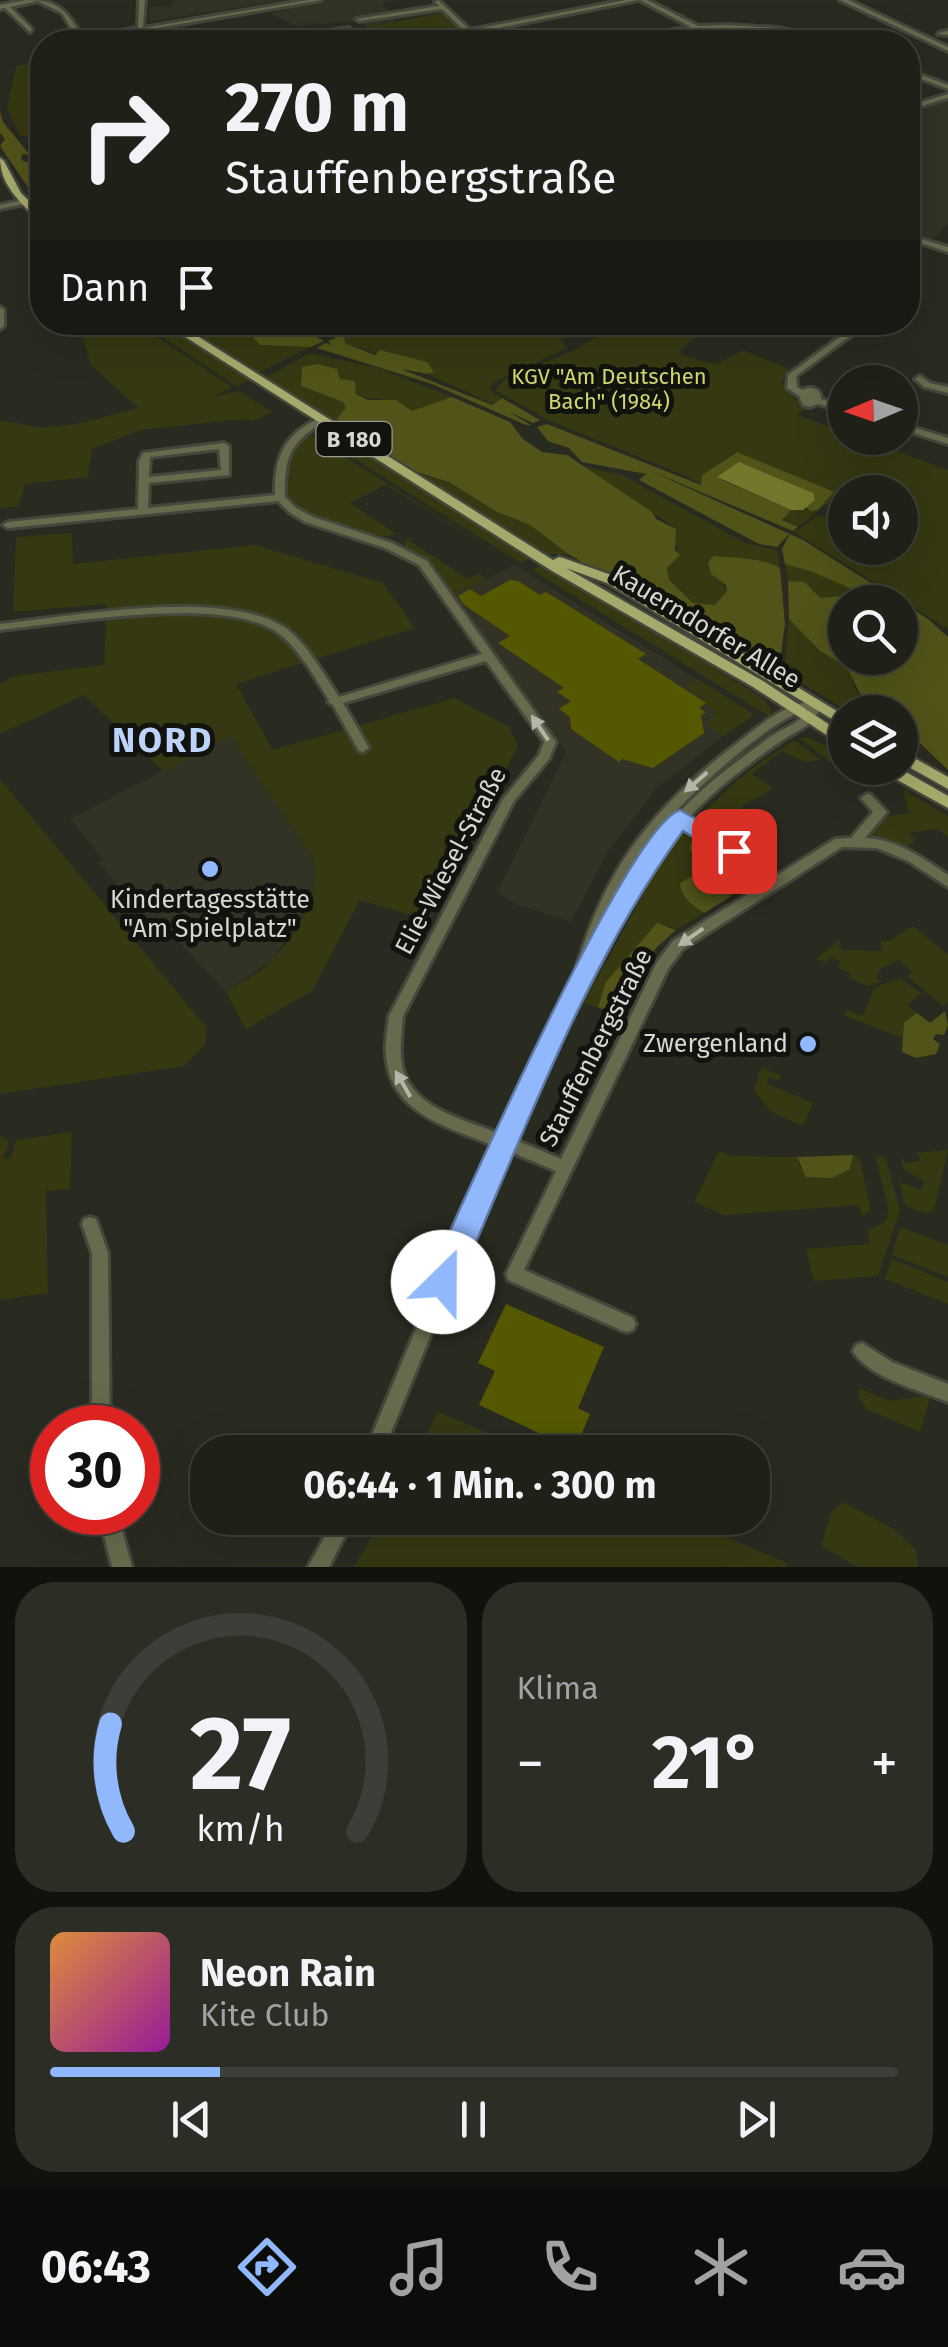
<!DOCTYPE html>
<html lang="de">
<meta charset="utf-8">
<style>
:root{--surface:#1f2018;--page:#2c2d25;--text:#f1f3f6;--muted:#a1a3a2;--line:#3c3e37;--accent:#91b8fd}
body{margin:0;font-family:"Fira Sans",sans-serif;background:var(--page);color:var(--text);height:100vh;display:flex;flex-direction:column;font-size:38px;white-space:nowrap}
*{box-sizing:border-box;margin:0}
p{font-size:32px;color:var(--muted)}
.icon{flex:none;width:55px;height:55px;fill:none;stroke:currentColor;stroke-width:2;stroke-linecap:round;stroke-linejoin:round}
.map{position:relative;height:1567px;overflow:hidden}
.panel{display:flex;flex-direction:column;gap:15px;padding:15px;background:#11120d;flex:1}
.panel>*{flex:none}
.banner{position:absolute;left:30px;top:30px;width:890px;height:305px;border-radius:40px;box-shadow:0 10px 40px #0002,0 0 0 2px var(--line);background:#1f2018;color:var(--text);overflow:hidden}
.needle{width:65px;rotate:268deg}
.controls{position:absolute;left:828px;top:365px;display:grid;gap:20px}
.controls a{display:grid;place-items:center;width:90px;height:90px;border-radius:50%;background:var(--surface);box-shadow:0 10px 40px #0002,0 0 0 2px var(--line);font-size:50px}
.speed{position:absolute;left:30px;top:1405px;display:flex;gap:20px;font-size:50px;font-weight:700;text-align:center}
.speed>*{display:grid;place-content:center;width:130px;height:130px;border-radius:50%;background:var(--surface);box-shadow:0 10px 40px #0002,0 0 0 2px var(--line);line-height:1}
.speed .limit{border:15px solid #d22;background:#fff;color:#111}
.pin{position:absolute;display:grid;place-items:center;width:85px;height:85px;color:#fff;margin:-42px;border-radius:20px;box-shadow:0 5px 15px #0006}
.me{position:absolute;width:110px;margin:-55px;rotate:23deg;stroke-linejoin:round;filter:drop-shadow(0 0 8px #0008)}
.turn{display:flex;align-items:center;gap:35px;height:210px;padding:0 30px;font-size:45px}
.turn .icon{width:130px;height:130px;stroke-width:2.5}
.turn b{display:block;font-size:70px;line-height:85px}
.then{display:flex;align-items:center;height:95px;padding:0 30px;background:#0003;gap:20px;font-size:38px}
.big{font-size:75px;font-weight:700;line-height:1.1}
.panel .widget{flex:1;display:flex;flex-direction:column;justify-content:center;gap:15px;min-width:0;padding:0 35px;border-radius:40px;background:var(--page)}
.panel .dial{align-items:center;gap:0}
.dial svg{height:260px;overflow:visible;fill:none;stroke:var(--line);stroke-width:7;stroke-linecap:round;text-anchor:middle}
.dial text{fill:var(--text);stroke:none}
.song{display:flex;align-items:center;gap:30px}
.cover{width:120px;height:120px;border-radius:15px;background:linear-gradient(135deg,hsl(30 70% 55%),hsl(300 70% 35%))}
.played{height:10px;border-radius:5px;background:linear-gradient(90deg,var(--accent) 20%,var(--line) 20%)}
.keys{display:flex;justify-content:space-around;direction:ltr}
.heat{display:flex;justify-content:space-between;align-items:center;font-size:55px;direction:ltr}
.panel .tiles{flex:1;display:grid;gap:15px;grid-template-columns:1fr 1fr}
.widget:last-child{grid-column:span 2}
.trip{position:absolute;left:190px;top:1435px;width:580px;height:100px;border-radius:40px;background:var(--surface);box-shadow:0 10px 40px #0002,0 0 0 2px var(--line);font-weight:700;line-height:100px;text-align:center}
.tab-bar{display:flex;height:160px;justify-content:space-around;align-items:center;background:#0c0d0a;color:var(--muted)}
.tab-bar .icon{width:70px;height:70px}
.tab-bar .current{color:var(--accent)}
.tab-bar b{font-size:45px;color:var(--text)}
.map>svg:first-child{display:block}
.built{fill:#323324}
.green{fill:#363812}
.forest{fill:#515319}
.water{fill:#73772b}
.building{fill:#555800}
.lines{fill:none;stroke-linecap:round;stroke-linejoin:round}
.minor-casing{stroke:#45463c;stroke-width:6}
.major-casing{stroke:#45463c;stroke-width:5}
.minor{fill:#676a4c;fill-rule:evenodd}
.major{fill:#a5a96b;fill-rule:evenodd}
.oneway{fill:#b5b6a9}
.route{fill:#91b8fd;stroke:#5e78a4;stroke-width:2.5}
.poi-dot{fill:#91b8fd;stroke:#12120e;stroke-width:4}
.labels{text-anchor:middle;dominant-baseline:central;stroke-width:10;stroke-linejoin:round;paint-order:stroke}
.far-park-label{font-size:22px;fill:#d0d76e;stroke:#12120e}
.shield{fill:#12120e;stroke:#9c9c96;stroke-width:2.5}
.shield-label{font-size:22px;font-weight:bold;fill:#d7d7d1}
.street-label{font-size:25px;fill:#d7d7d1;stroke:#12120e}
.poi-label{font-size:25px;fill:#d7d7d1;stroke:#12120e}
.district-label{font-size:35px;font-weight:bold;letter-spacing:2.5px;fill:#bdd3fa;stroke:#12120e}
</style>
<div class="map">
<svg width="948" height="1567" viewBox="0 0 948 1567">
<rect width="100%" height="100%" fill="#292a20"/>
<!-- built -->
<g class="built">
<path d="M174 0H286L148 22 149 7 170 6Z"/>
<path d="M328 0H396L381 4 393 13 387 15 396 22 367 27 357 21 296 26 269 13Z"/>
<path d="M948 99V224L929 241 908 235V111Z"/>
<path d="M515 565 752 714 658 787 609 850 571 922 513 903 497 892 566 752 453 595Z"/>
<path d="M231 735 313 858 318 875 307 906 273 959 226 992 155 917 149 920 98 863 104 860 70 819Z"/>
</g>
<!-- green -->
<g class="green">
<path d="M442 13 469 39 296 41Z"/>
<path d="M35 63 41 71 34 74 42 90V140L20 135 7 108 16 66Z"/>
<path d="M379 322 600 323 561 340 567 348 491 384 490 390 502 398 493 404 427 374 433 371 345 343 344 334Z"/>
<path d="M90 323H136L232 387 214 397 238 391 273 412 252 421 242 419 141 430 92 449 88 477 25 484 19 506 0 508V420L42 428 82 423 138 408 90 364 82 334Z"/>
<path d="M173 323 200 327 240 323 260 345 311 347 255 374Z"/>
<path d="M618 323H714L680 350 683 356 716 364 743 350 789 369 782 382 795 400 810 405 798 415 845 432V438H859L948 470V629L794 532 818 516 827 517 845 499V548H900V492H845V498L838 495 798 527 782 518 791 510H818L832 493 735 452 702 475V485L688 477 548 420 495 390 504 380 577 349Z"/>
<path d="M155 326 166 327 250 380 236 386 149 328Z"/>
<path d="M310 353 377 368 452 397C440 400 427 409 415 411 404 412 395 402 385 400 373 397 366 401 355 392L356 382 340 379 335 368 324 365 304 377 302 387 343 402 347 407V431L263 379Z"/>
<path d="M322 430 336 433 530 554 529 559 521 563 313 433Z"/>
<path d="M310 435 517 565 386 485 350 503 397 534 403 530C384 550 296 515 284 491 285 467 289 448 310 435Z"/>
<path d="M582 466 622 475 745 543 777 550 780 568C759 557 737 565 718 555L720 579 727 591 715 605 693 603 669 580 667 568 679 555 671 525Z"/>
<path d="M414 471 449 482 497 512 530 525 568 554H547Z"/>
<path d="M72 533 73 564 255 545 383 583 415 628 236 684 273 750 455 698 509 727 518 746 428 920 360 900 312 991 246 1029 226 992C241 982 261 973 273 959 296 935 323 890 313 858L231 736 163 771 84 695 0 734V684L14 676 104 665 107 604 13 612 16 537Z"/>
<path d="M407 538H415L410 541 468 579 480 573 486 579 453 595 431 565 404 548Z"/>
<path d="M785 564 813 572 881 602C859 602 842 596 821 598L809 586 788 581Z"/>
<path d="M541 565 551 566 764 699 772 711 770 717 532 570Z"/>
<path d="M789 619 820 651 847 667C853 675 853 685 858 693 865 704 880 702 889 712H849L788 675 784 669Z"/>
<path d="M697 679 752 713 753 716 724 736 707 725 717 713 686 686Z"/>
<path d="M808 737 845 755V768H865L892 783C868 797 820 754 799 738Z"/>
<path d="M795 740 821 760 805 762 782 751 752 774 774 788 726 816 709 812 725 829 730 828 764 856 773 855 762 863 703 823 700 815 748 771Z"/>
<path d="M0 779 207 1028 205 1044 184 1066 0 1094Z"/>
<path d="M904 790 948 816V837L937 829 909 833 916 840 903 849 872 837 871 827 885 816 911 813 907 809Z"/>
<path d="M694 833C714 844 756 862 758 888L748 894 742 890 730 897 734 873 692 855 702 865V870L681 883C682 899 692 905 704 913L676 930 667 925 606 982 598 1007 584 1003 667 850 677 834Z"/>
<path d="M913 926 948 954V1002L943 1006 907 976 912 972 899 960 882 968 876 978 881 981 868 986 849 978 851 973 838 968 840 961 830 957 827 963 816 959 839 940 842 950 882 951 881 941H889Z"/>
<path d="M899 978 922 993 907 1005 917 1013 904 1022 903 1038 845 1016 847 1010 863 1016 874 988Z"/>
<path d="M761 1067 781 1075 779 1081 769 1077 767 1084 813 1103 803 1126 771 1112 754 1090Z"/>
<path d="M72 1132 70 1189 46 1191 48 1293 0 1300V1135L9 1142 3 1159 11 1158 17 1140Z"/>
<path d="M948 1150 934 1211C923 1216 915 1210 905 1204L899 1182 921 1190 924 1181 903 1169 901 1155 905 1163 920 1161 917 1153Z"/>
<path d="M719 1151 733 1156 797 1157 800 1168 850 1169 853 1155 860 1159 871 1211 862 1216 858 1205 724 1215 694 1202Z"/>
<path d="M880 1155 886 1159 900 1210 878 1276 814 1281 806 1249 870 1244 867 1231 886 1221 888 1208 876 1159Z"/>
<path d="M900 1227 948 1245V1277L892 1255Z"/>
<path d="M892 1259 948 1282V1304L885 1279Z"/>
<path d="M859 1388 890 1401 931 1395 920 1432 866 1409 858 1395Z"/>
<path d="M438 1412 533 1452H417Z"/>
<path d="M843 1502 894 1529 916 1550 918 1567H857L821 1545 832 1511Z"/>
<path d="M383 1518H683L787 1563 786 1567H354Z"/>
</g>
<!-- forest -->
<g class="forest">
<path d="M0 111 3 122 30 155 22 154 21 160 30 163 36 159 42 166V208L0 146 5 139 0 133Z"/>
<path d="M240 323H292L324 341 311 347 260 345Z"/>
<path d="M344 334 345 343 375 355 380 350 427 362 434 372 427 374 401 369 492 405 502 398 540 420 533 423 509 412 531 425H526L432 384 317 348 325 343 331 345 328 341Z"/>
<path d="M318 364 337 369 340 379 355 381 356 394 368 400H396L412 411 452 397 510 422 523 439 542 452 567 455 652 512 656 519 676 529 675 550 680 555 667 568 669 580 693 603 715 605 727 591 726 585 711 574 708 563 713 556C734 558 760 557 780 568L785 624 779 668 772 672 568 554 530 525 497 512 449 482 414 471 347 431 337 418 346 408 343 402 301 386 302 367Z"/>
<path d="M547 424 701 485 702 475 737 452 834 492 818 510 811 511 805 507 815 500 720 479 791 510 782 520 798 527 793 531 646 469 803 540 928 619 948 637V770L900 724V712H889L883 705 862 698 847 667 820 651 789 619 788 581 804 582 821 598 843 596 854 602H845V658H900V602H881L813 572 785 564 782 549 790 533 777 547 759 544 639 480 646 474 582 462 569 448 548 441 537 427Z"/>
<path d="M692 841 712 848 734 868 730 897 704 913C692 905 682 899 680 883L702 870 689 848Z"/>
<path d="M657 923 676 930 656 948 620 1018 598 1007 606 982Z"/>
<path d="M945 1011 948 1025 944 1035 936 1034 933 1039 940 1044 936 1054 916 1058 902 1052 904 1022 917 1013 930 1023Z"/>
<path d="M853 1155 850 1169 832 1178 806 1177 797 1157Z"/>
</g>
<!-- water -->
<path class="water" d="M739 462 813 493 815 500 803 510H791L717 477Z"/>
<!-- building -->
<g class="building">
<path d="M510 580 518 581 540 595 546 592 646 654 638 659 706 703 699 708 706 712 701 715 704 733 653 768 622 759 619 762 571 729 570 717 559 709 571 701 557 692 564 688 498 643 510 636 463 604 458 596 470 589 481 596Z"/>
<path d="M506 1304 604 1347 578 1408 590 1414 575 1450 479 1405 495 1371 478 1363Z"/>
</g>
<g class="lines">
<defs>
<g id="minor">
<path d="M27 0C60 0 67 12 83 38L138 28 139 0H145L143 28 308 0H321L75 42 70 41 77 38 62 13 38 1 10 7 32 29 30 32 5 8 0 9V5Z"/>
<path d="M438 0 470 30 626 0H638L473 33 482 42H476L442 9 359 21 356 19 439 6 435 2Z"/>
<path d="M640 0H647L698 26 727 25 778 28 806 34 832 42H824L778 32 727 28 676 33 622 42 650 34 691 27Z"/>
<path d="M840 0H848L948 47V51Z"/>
<path d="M349 28 351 31 271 42H258Z"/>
<path d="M948 31V35L938 34 939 33Z"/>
<path d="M908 70 948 85V89L908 74Z"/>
<path d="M948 94V98L908 110V106Z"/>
<path d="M27 199 31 201 30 203 0 209V205Z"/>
<path d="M908 235 948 247V252L908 239Z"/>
<path d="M0 307 4 310V326L0 329Z"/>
<path d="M853 327 860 329 796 376 797 387 802 390C811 386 821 388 821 399L845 406V412L818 404 810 407 803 405 799 396 787 388 788 375Z"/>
<path d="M920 376 930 383 948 387V393L924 387 915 379Z"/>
<path d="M322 417 327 420 325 422C290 441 284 458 285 497L296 508 313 517 392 543 427 561 556 742 549 759 514 801 403 1016C402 1032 399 1049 402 1065 410 1108 463 1119 498 1133L572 990 571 987C600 876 645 814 736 744 761 725 784 703 816 701L822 705C810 729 802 727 781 741 749 764 715 788 689 818L739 848 774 877 835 839 851 838 873 812 861 798 867 794 871 795 887 812 865 838C896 839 923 858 948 875V887L908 861 877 848 842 847 683 949 668 969 524 1270 633 1318 636 1324 633 1330 627 1332 621 1330 508 1280 506 1274 556 1171 506 1150 383 1452H365L492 1145C451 1128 395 1115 387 1063 384 1047 387 1031 389 1016L503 799 539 755 544 742 486 661 343 703 369 748 363 752 359 751 333 705 328 702 329 700C315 678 299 648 277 632 223 595 65 623 0 630V624C74 616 216 589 281 625 304 638 324 675 339 697L482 654 419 565 385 548 305 522 289 512 278 501 8 528 3 525 8 522 138 509 139 461 143 453 224 443 229 446V475L149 483 148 508 275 495C274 456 285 433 322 417ZM219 449 221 470 149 477 150 457ZM808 709C801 723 783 728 770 737 738 761 706 783 679 813L675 812C703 783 771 719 808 709ZM669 817 672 820C640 856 618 901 597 943 614 896 636 855 669 817ZM682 826 729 854 764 884 673 941 657 962 561 1159 511 1138 638 890 672 837Z"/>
<path d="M900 423 948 438V444L900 429Z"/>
<path d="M90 1217 96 1219 108 1253 110 1428H92V1253L82 1224 84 1219Z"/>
<path d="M862 1343 892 1362 948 1384V1402C921 1391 868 1377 853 1351L856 1345Z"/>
<path d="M98 1512H117L132 1567H112Z"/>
<path d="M335 1518H354L329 1567H308Z"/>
</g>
<g id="major">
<path d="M0 158 4 161 21 193 42 214V222L39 221C21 203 0 185 0 158Z"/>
<path d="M162 322H175L553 560 559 557 563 558 617 577 845 716V727L607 583 566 568 763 681 845 735V747L753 687 552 571Z"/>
<path d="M900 750 948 777V789L900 762Z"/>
<path d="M881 768H899L948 796V808L883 772Z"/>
</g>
</defs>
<!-- minor casing -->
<use href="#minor" class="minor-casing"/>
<!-- major casing -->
<use href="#major" class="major-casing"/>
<!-- minor -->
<use href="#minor" class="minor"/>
<!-- major -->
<use href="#major" class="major"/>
</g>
<!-- one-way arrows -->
<defs><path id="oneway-solid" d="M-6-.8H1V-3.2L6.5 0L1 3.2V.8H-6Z" transform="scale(2.5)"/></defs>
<g class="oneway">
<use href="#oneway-solid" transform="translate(540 728) rotate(-124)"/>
<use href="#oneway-solid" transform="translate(696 782) rotate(139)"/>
<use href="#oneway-solid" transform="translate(691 937) rotate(145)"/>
<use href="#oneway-solid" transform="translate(403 1084) rotate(-120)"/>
</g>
<!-- route -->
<path class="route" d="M680 810 742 845 746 851 742 857H726L683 831C582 970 523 1137 454 1293L443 1297 432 1293 427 1282C457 1215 629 825 680 810Z"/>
<!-- markers -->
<g class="poi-dot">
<circle cx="210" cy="869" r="10"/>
<circle cx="808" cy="1044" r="10"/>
</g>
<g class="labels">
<!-- far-park labels -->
<g class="far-park-label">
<text x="609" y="376">KGV "Am Deutschen<tspan x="609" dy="25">Bach" (1984)</tspan></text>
</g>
<!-- shield labels -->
<rect class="shield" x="316.5" y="422" width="75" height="34" rx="8"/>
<g class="shield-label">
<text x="354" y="439">B 180</text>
</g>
<!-- street labels -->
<g class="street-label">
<text transform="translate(706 627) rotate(31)">Kauerndorfer Allee</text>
<text transform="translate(451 861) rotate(-62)">Elie-Wiesel-Straße</text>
<text transform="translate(596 1048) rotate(-63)">Stauffenbergstraße</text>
</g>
<!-- poi labels -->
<g class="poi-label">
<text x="210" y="900">Kindertagesstätte<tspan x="210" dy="29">"Am Spielplatz"</tspan></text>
<text x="788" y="1044" text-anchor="end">Zwergenland</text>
</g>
<!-- district labels -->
<g class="district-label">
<text x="163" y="740">NORD</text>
</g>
</g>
</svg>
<div class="controls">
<a><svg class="needle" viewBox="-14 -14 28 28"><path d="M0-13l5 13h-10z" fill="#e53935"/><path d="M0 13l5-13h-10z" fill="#a1a3a2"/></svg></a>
<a><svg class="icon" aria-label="sound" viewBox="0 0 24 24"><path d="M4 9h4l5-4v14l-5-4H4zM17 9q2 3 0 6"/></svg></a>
<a><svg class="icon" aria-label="search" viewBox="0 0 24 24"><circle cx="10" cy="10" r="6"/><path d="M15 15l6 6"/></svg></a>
<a><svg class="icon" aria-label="layers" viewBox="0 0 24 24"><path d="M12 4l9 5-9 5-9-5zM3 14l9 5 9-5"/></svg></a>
</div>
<div class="speed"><div class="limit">30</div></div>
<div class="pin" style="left:734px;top:851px;background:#d93025"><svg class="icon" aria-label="arrive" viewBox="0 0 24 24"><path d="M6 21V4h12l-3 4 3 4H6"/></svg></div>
<svg class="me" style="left:443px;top:1282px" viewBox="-20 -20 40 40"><circle r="19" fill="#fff"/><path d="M0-13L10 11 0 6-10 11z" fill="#91b8fd"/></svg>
<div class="trip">06:44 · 1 Min. · 300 m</div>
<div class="banner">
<div class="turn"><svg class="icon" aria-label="right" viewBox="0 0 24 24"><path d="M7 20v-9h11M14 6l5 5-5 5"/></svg><div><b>270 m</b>Stauffenbergstraße</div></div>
<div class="then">Dann<svg class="icon" aria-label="arrive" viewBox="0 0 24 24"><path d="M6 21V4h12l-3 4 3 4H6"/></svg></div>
</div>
</div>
<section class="panel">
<div class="tiles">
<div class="widget dial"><svg viewBox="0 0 100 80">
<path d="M14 69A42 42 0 1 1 86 69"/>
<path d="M14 69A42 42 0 0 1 10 36" stroke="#91b8fd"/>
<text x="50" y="56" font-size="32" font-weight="700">27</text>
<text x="50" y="72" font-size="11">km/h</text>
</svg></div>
<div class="widget"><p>Klima</p>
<div class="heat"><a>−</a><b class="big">21°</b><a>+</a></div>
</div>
<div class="widget">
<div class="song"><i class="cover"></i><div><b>Neon Rain</b><p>Kite Club</p></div></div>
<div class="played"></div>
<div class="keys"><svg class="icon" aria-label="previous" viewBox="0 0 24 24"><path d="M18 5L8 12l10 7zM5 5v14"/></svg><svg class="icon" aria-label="pause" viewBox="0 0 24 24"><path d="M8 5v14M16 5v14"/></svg><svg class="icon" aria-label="next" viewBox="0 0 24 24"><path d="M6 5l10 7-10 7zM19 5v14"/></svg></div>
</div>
</div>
</section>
<nav class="tab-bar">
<b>06:43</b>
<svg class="icon current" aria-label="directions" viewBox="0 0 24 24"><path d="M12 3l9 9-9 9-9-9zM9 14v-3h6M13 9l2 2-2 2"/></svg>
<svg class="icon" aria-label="music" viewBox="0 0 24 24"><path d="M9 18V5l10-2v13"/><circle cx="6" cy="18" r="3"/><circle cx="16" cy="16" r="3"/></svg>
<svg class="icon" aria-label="phone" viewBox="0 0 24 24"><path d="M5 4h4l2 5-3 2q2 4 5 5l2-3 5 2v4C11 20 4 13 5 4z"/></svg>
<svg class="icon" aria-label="climate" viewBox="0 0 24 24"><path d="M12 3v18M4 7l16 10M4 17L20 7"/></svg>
<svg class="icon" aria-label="car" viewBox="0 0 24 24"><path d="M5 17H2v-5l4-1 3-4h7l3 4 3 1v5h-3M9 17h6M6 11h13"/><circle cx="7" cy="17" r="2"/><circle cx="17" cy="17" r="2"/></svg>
</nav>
